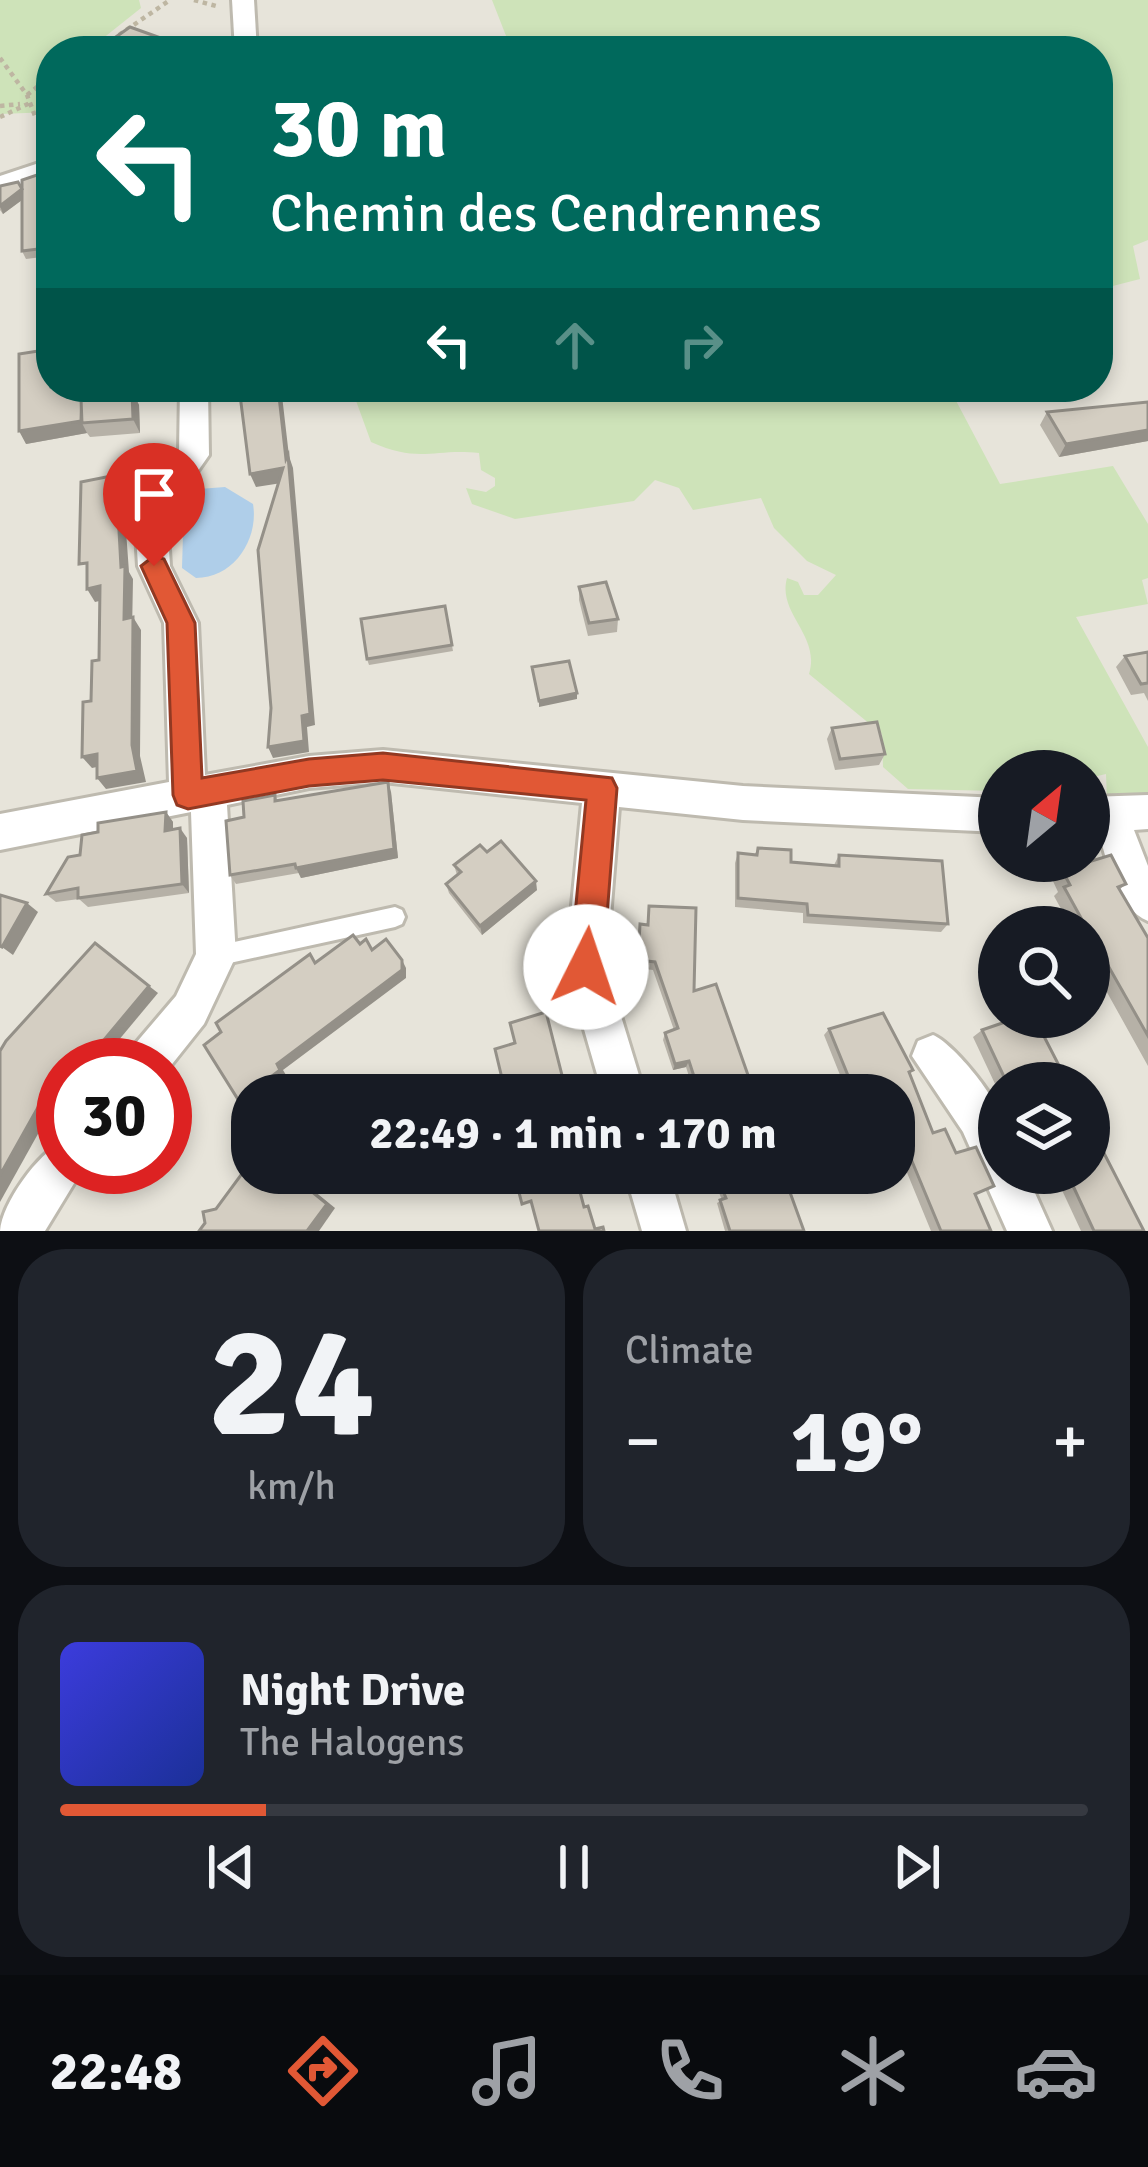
<!DOCTYPE html>
<meta charset="utf-8">
<style>
:root{--surface:#171b24;--page:#20242c;--text:#f1f3f6;--muted:#9ea1a6;--line:#363941;--accent:#e15835}
body{margin:0;font-family:Signika,sans-serif;background:var(--page);color:var(--text);height:100vh;display:flex;flex-direction:column;font-size:45px;white-space:nowrap}
*{box-sizing:border-box;margin:0}
p{font-size:39px;color:var(--muted)}
.icon{flex:none;width:66px;height:66px;fill:none;stroke:currentColor;stroke-width:2;stroke-linecap:round;stroke-linejoin:round}
.map{position:relative;height:1231px;overflow:hidden}
.details{display:flex;flex-direction:column;gap:18px;padding:18px;background:#0d0f14;flex:1}
.details>*{flex:none}
.top-card{position:absolute;left:36px;top:36px;width:1077px;height:366px;border-radius:48px;box-shadow:0 6px 18px #0003;background:#00695c;color:#fff;overflow:hidden}
.needle{width:78px;rotate:29deg}
.tools{position:absolute;left:978px;top:750px;display:grid;gap:24px}
.tools a{display:grid;place-items:center;width:132px;height:132px;border-radius:50%;background:var(--surface);box-shadow:0 6px 18px #0003;font-size:60px}
.speed{position:absolute;left:36px;top:1038px;display:flex;gap:24px;font-size:60px;font-weight:700;text-align:center}
.speed>*{display:grid;place-content:center;width:156px;height:156px;border-radius:50%;background:var(--surface);box-shadow:0 6px 18px #0003;line-height:1}
.speed .limit{border:18px solid #d22;background:#fff;color:#111}
.pin{position:absolute;display:grid;place-items:center;width:102px;height:102px;color:#fff;margin:-123px -51px;border-radius:50% 50% 50% 0;rotate:-45deg;box-shadow:0 0 12px #0007}
.pin .icon{rotate:45deg}
.me{position:absolute;width:132px;margin:-66px;rotate:4deg;stroke-linejoin:round;filter:drop-shadow(0 0 9px #0008)}
.turn{display:flex;align-items:center;gap:42px;height:252px;padding:0 36px;font-size:54px}
.turn .icon{width:156px;height:156px;stroke-width:2.5}
.turn b{display:block;font-size:84px;line-height:102px}
.lanes{display:flex;align-items:center;height:114px;padding:0 36px;background:#0003;justify-content:center;gap:60px;direction:ltr}
.lanes .off{opacity:.35}
.big{font-size:90px;font-weight:700;line-height:1.1}
.details .tile{flex:1;display:flex;flex-direction:column;justify-content:center;gap:18px;min-width:0;padding:0 42px;border-radius:48px;background:var(--page)}
.details .dial{align-items:center;gap:0}
.dial b{font-size:156px;line-height:1}
.song{display:flex;align-items:center;gap:36px}
.cover{width:144px;height:144px;border-radius:18px;background:linear-gradient(135deg,hsl(240 70% 55%),hsl(230 70% 35%))}
.played{height:12px;border-radius:6px;background:linear-gradient(90deg,var(--accent) 20%,var(--line) 20%)}
.keys{display:flex;justify-content:space-around;direction:ltr}
.heat{display:flex;justify-content:space-between;align-items:center;font-size:66px;direction:ltr}
.details .tiles{flex:1;display:grid;gap:18px;grid-template-columns:1fr 1fr}
.tile:last-child{grid-column:span 2}
.trip{position:absolute;left:231px;top:1074px;width:684px;height:120px;border-radius:48px;background:var(--surface);box-shadow:0 6px 18px #0003;font-weight:700;line-height:120px;text-align:center}
.tab-bar{display:flex;height:192px;justify-content:space-around;align-items:center;background:#090b0e;color:var(--muted)}
.tab-bar .icon{width:84px;height:84px}
.tab-bar .active{color:var(--accent)}
.tab-bar b{font-size:54px;color:var(--text)}
.map>svg:first-child{display:block}
.residential{fill:#e7e4da;fill-rule:evenodd}
.green{fill:#cee3b9}
.water{fill:#afcee9}
.lines{fill:none;stroke-linecap:round;stroke-linejoin:round}
.lane-casing{stroke:#bebaaf;stroke-width:6}
.street-casing{stroke:#bebaaf;stroke-width:6}
.path{stroke:#beb6a2;stroke-width:4.5;stroke-dasharray:4.5 4.5;stroke-linecap:butt}
.lane{fill:#fff;fill-rule:evenodd}
.street{fill:#fff;fill-rule:evenodd}
.wall{fill:#b6b1a7}
.shaded-wall{fill:#949088}
.building{fill:#d4cec2;stroke:#949088;stroke-width:3}
.route{fill:#e15835;stroke:#923922;stroke-width:3}
</style>
<div class="map">
<svg width="1148" height="1231" viewBox="0 0 1148 1231">
<rect width="100%" height="100%" fill="#f4f2eb"/>
<!-- residential -->
<path class="residential" d="M0 0H1148V1231H0ZM51 51H1098V387H51ZM999 771H1089V861H999ZM999 927H1089V1017H999ZM63 1065H165V1167H63ZM999 1083H1089V1173H999ZM252 1095H894V1173H252Z"/>
<!-- green -->
<g class="green">
<path d="M0 0H139L141 8 87 51H51V112L0 114Z"/>
<path d="M492 0H1148V240L1133 246 1140 279 1105 288 1098 285V51H512Z"/>
<path d="M351 387H963L953 395 1000 484 1113 466 1148 524V578L1142 580 1148 604 1076 617 1148 747V796L1107 800 1106 774 1089 778V771H999V791L908 789 883 767 882 734 809 674C821 635 777 614 787 578L798 582 804 595H818L836 575 807 561 774 528 761 498 693 510 679 488 655 480 634 501 515 519 472 504 466 488 486 492 495 486V478L481 470 479 453C433 448 420 464 371 442Z"/>
</g>
<!-- water -->
<path class="water" d="M225 487 253 504C259 539 234 578 196 578L182 568 184 501 199 489Z"/>
<g class="lines">
<defs>
<path id="lane" d="M395 907 402 910 405 917 402 924 395 927 216 966 209 963 206 956 209 949 216 946Z"/>
<g id="street">
<path d="M232 0H254L257 51H235Z"/>
<path d="M51 159V175L0 192V176Z"/>
<path d="M180 387H208L209 455 186 488 168 533 170 566 198 623 205 775 309 756 383 750 743 786 999 798V832L743 820 619 807 606 967 645 1095H603L566 967 582 803 383 782 309 788 227 805 236 956 204 1024 165 1073V1065H124L130 1050 176 996 196 954 191 812 0 850V814L169 782 164 623 138 566 136 533 158 483 179 453Z"/>
<path d="M1148 795V829L1134 830 1148 866V921C1117 908 1107 861 1098 831H1089V797Z"/>
<path d="M933 1035C952 1043 995 1094 999 1115 1003 1133 999 1155 999 1173H1026L1052 1231H1007L963 1132 912 1056 918 1041Z"/>
<path d="M63 1142V1167H84L45 1231H0C2 1203 38 1153 63 1142Z"/>
<path d="M625 1173H669L686 1231H642Z"/>
</g>
</defs>
<!-- lane casing -->
<use href="#lane" class="lane-casing"/>
<!-- street casing -->
<use href="#street" class="street-casing"/>
<!-- path -->
<g class="path">
<path d="M194 0 216 6"/>
<path d="M119 35 170 0"/>
<path d="M0 58 27 95 35 116 51 123"/>
<path d="M27 95 51 76"/>
<path d="M0 106 20 104"/>
<path d="M0 117 30 103"/>
</g>
<!-- lane -->
<use href="#lane" class="lane"/>
<!-- street -->
<use href="#street" class="street"/>
</g>
<!-- wall -->
<g class="wall">
<path d="M51 166V261L42 257 26 259 22 251V200L3 214 0 210V186L22 189 49 171Z"/>
<path d="M51 387H89V398L132 391 139 405 140 433 90 437 87 433 26 444Z"/>
<path d="M1148 402V441L1059 457 1040 425 1047 412Z"/>
<path d="M579 587 618 619 617 632 588 636 579 600Z"/>
<path d="M445 606 453 651 369 665 367 659Z"/>
<path d="M1148 652V701L1144 693 1131 695 1116 667 1125 656Z"/>
<path d="M832 728 885 754 879 765 835 770 827 739Z"/>
<path d="M391 792 398 858 301 878 299 873 236 884 230 875 244 817 275 795 278 801Z"/>
<path d="M166 812 173 822V829L187 838 189 893 88 907 79 899 56 902 46 894 98 832Z"/>
<path d="M758 848 791 862 834 865 839 855 948 924 941 932 803 923V913L735 907V863L738 853 755 854Z"/>
<path d="M487 852 537 890 482 935 449 893 446 884 457 875 454 865Z"/>
<path d="M1062 870 1126 884 1119 890 1148 938V1066L1089 960V927H1071L1054 896 1058 892 1052 879Z"/>
<path d="M639 933 694 991 755 1095H695L686 1067 673 1070 663 1040 665 1033 674 1030 653 970 637 968Z"/>
<path d="M829 1029 913 1070 909 1073 933 1133 975 1194 991 1231H931L894 1141V1095H848L824 1035Z"/>
<path d="M982 1030 1068 1083 1009 1082 999 1083V1085L996 1086 973 1037Z"/>
<path d="M711 1173H783L804 1231H725L717 1203 722 1200Z"/>
<path d="M1054 1173H1089L1144 1231H1081Z"/>
</g>
<!-- shaded-wall -->
<g class="shaded-wall">
<path d="M158 37 162 51H139Z"/>
<path d="M22 189 26 197 3 214 0 206Z"/>
<path d="M82 387H89L88 422 82 423 87 433 26 444 19 431Z"/>
<path d="M278 387H281L289 456 293 468 315 725 307 727 309 752 273 758 268 747 286 459Z"/>
<path d="M132 391 139 405 140 433 133 419Z"/>
<path d="M1148 430V441L1059 457 1066 444Z"/>
<path d="M283 468 288 482 256 487 250 474Z"/>
<path d="M116 475 123 489 129 572 133 579 132 632 124 619Z"/>
<path d="M100 586 108 599 95 602 87 589Z"/>
<path d="M133 617 141 630 140 756 146 782 106 789 97 778Z"/>
<path d="M577 693V699L539 707V701Z"/>
<path d="M97 754 106 765 92 768 82 757Z"/>
<path d="M388 782 391 792 398 858 301 878 296 868Z"/>
<path d="M166 812 173 822V841L165 831Z"/>
<path d="M180 828 187 838 189 893 182 884Z"/>
<path d="M536 881 537 890 482 935 480 926Z"/>
<path d="M27 903 38 912 13 955 2 947Z"/>
<path d="M402 960 406 968V978L283 1070 286 1075 260 1095H252V1102L246 1106 239 1101 277 1064Z"/>
<path d="M149 986 158 993 98 1065H83Z"/>
<path d="M689 1061 686 1067 673 1070 675 1064Z"/>
<path d="M63 1070V1089L0 1202V1175L51 1084Z"/>
<path d="M289 1173H292L335 1208 319 1231H307Z"/>
</g>
<!-- building -->
<g class="building">
<path d="M130 27 158 37 139 51H96Z"/>
<path d="M51 166V255L38 249 22 251V180L49 171Z"/>
<path d="M18 182 22 189 0 206V186Z"/>
<path d="M51 349V387H82L81 421 19 431V354Z"/>
<path d="M239 387H278L286 459 288 455 310 714 302 716 304 741 268 747 271 708 258 550 283 468 250 474Z"/>
<path d="M132 391 133 419 82 423 81 399Z"/>
<path d="M1148 402V430L1066 444 1047 412Z"/>
<path d="M116 475 121 567 125 566 124 619 133 617 132 745 137 771 97 778V754L82 757 83 702 91 701 92 661 99 660 100 586 87 589V563L79 564 81 482Z"/>
<path d="M606 582 618 619 589 623 579 587Z"/>
<path d="M445 606 452 645 367 659 361 619Z"/>
<path d="M1148 652V683L1141 684 1125 656Z"/>
<path d="M569 661 577 693 539 701 532 667Z"/>
<path d="M877 722 885 754 840 759 832 728Z"/>
<path d="M388 782 394 849 296 868 295 864 230 875 226 821 244 817 243 801 275 795V801Z"/>
<path d="M166 812 165 831 180 828 182 884 78 898V888L46 894 68 857 80 855 82 835 98 832V823Z"/>
<path d="M501 841 536 881 480 926 446 884 461 872 454 865 480 845 487 852Z"/>
<path d="M758 848 791 850V862L839 866V855L942 861 948 924 808 915 807 904 738 898V853L757 855Z"/>
<path d="M1111 855 1126 884 1118 887 1148 938V1036L1089 932V927H1086L1064 887 1070 885 1062 870Z"/>
<path d="M0 895 27 903 2 947 0 946Z"/>
<path d="M649 906 696 908 694 991 716 984 755 1095H700L689 1061 675 1064 665 1033 678 1028 655 962 638 960 640 924 648 925Z"/>
<path d="M353 935 360 944 366 939 372 950 386 939 402 960V970L277 1064 280 1070 239 1101 204 1045 221 1032 216 1023 310 954 315 963Z"/>
<path d="M95 943 149 986 83 1065 73 1057 67 1065H63V1070L51 1084 0 1175V1051L6 1041Z"/>
<path d="M546 1012 567 1095H506L495 1049 515 1043 510 1023Z"/>
<path d="M883 1013 913 1070 909 1072 933 1133 945 1129 956 1153 976 1147 994 1186 975 1194 991 1231H941L894 1118V1095H856L829 1029Z"/>
<path d="M1020 1017H1034L1068 1083H1022L1019 1076 1006 1081 982 1030Z"/>
<path d="M1089 1124 1144 1231H1094L1067 1173H1089Z"/>
<path d="M252 1160V1173H289L327 1204 307 1231H199L205 1223 203 1212 216 1209Z"/>
<path d="M514 1173H575L584 1207 588 1206 595 1229 603 1227 604 1231H539L531 1201 522 1204Z"/>
<path d="M716 1173H783L804 1231H730L720 1200 726 1198Z"/>
</g>
<!-- route -->
<path class="route" d="M154 556 164 559 195 623 202 778 309 759 383 753 612 778 617 788 603 967 598 979 586 984 575 979 570 967 586 800 383 780 309 786 188 809 177 805 173 795 167 623 141 566Z"/>
</svg>
<div class="tools">
<a><svg class="needle" viewBox="-14 -14 28 28"><path d="M0-13l5 13h-10z" fill="#e53935"/><path d="M0 13l5-13h-10z" fill="#9ea1a6"/></svg></a>
<a><svg class="icon" aria-label="search" viewBox="0 0 24 24"><circle cx="10" cy="10" r="6"/><path d="M15 15l6 6"/></svg></a>
<a><svg class="icon" aria-label="layers" viewBox="0 0 24 24"><path d="M12 4l9 5-9 5-9-5zM3 14l9 5 9-5"/></svg></a>
</div>
<div class="speed"><div class="limit">30</div></div>
<div class="pin" style="left:154px;top:566px;background:#d93025"><svg class="icon" aria-label="arrive" viewBox="0 0 24 24"><path d="M6 21V4h12l-3 4 3 4H6"/></svg></div>
<svg class="me" style="left:586px;top:967px" viewBox="-20 -20 40 40"><circle r="19" fill="#fff"/><path d="M0-13L10 11 0 6-10 11z" fill="#e15835"/></svg>
<div class="trip">22:49 · 1 min · 170 m</div>
<div class="top-card">
<div class="turn"><svg class="icon" aria-label="left" viewBox="0 0 24 24"><path d="M17 20v-9H6M10 6l-5 5 5 5"/></svg><div><b>30 m</b>Chemin des Cendrennes</div></div>
<div class="lanes"><svg class="icon" aria-label="left" viewBox="0 0 24 24"><path d="M17 20v-9H6M10 6l-5 5 5 5"/></svg><svg class="icon off" aria-label="ahead" viewBox="0 0 24 24"><path d="M12 20V5M6 11l6-6 6 6"/></svg><svg class="icon off" aria-label="right" viewBox="0 0 24 24"><path d="M7 20v-9h11M14 6l5 5-5 5"/></svg></div>
</div>
</div>
<section class="details">
<div class="tiles">
<div class="tile dial"><b>24</b><p>km/h</p></div>
<div class="tile"><p>Climate</p>
<div class="heat"><a>−</a><b class="big">19°</b><a>+</a></div>
</div>
<div class="tile">
<div class="song"><i class="cover"></i><div><b>Night Drive</b><p>The Halogens</p></div></div>
<div class="played"></div>
<div class="keys"><svg class="icon" aria-label="previous" viewBox="0 0 24 24"><path d="M18 5L8 12l10 7zM5 5v14"/></svg><svg class="icon" aria-label="pause" viewBox="0 0 24 24"><path d="M8 5v14M16 5v14"/></svg><svg class="icon" aria-label="next" viewBox="0 0 24 24"><path d="M6 5l10 7-10 7zM19 5v14"/></svg></div>
</div>
</div>
</section>
<nav class="tab-bar">
<b>22:48</b>
<svg class="icon active" aria-label="directions" viewBox="0 0 24 24"><path d="M12 3l9 9-9 9-9-9zM9 14v-3h6M13 9l2 2-2 2"/></svg>
<svg class="icon" aria-label="music" viewBox="0 0 24 24"><path d="M9 18V5l10-2v13"/><circle cx="6" cy="18" r="3"/><circle cx="16" cy="16" r="3"/></svg>
<svg class="icon" aria-label="phone" viewBox="0 0 24 24"><path d="M5 4h4l2 5-3 2q2 4 5 5l2-3 5 2v4C11 20 4 13 5 4z"/></svg>
<svg class="icon" aria-label="climate" viewBox="0 0 24 24"><path d="M12 3v18M4 7l16 10M4 17L20 7"/></svg>
<svg class="icon" aria-label="car" viewBox="0 0 24 24"><path d="M5 17H2v-5l4-1 3-4h7l3 4 3 1v5h-3M9 17h6M6 11h13"/><circle cx="7" cy="17" r="2"/><circle cx="17" cy="17" r="2"/></svg>
</nav>
